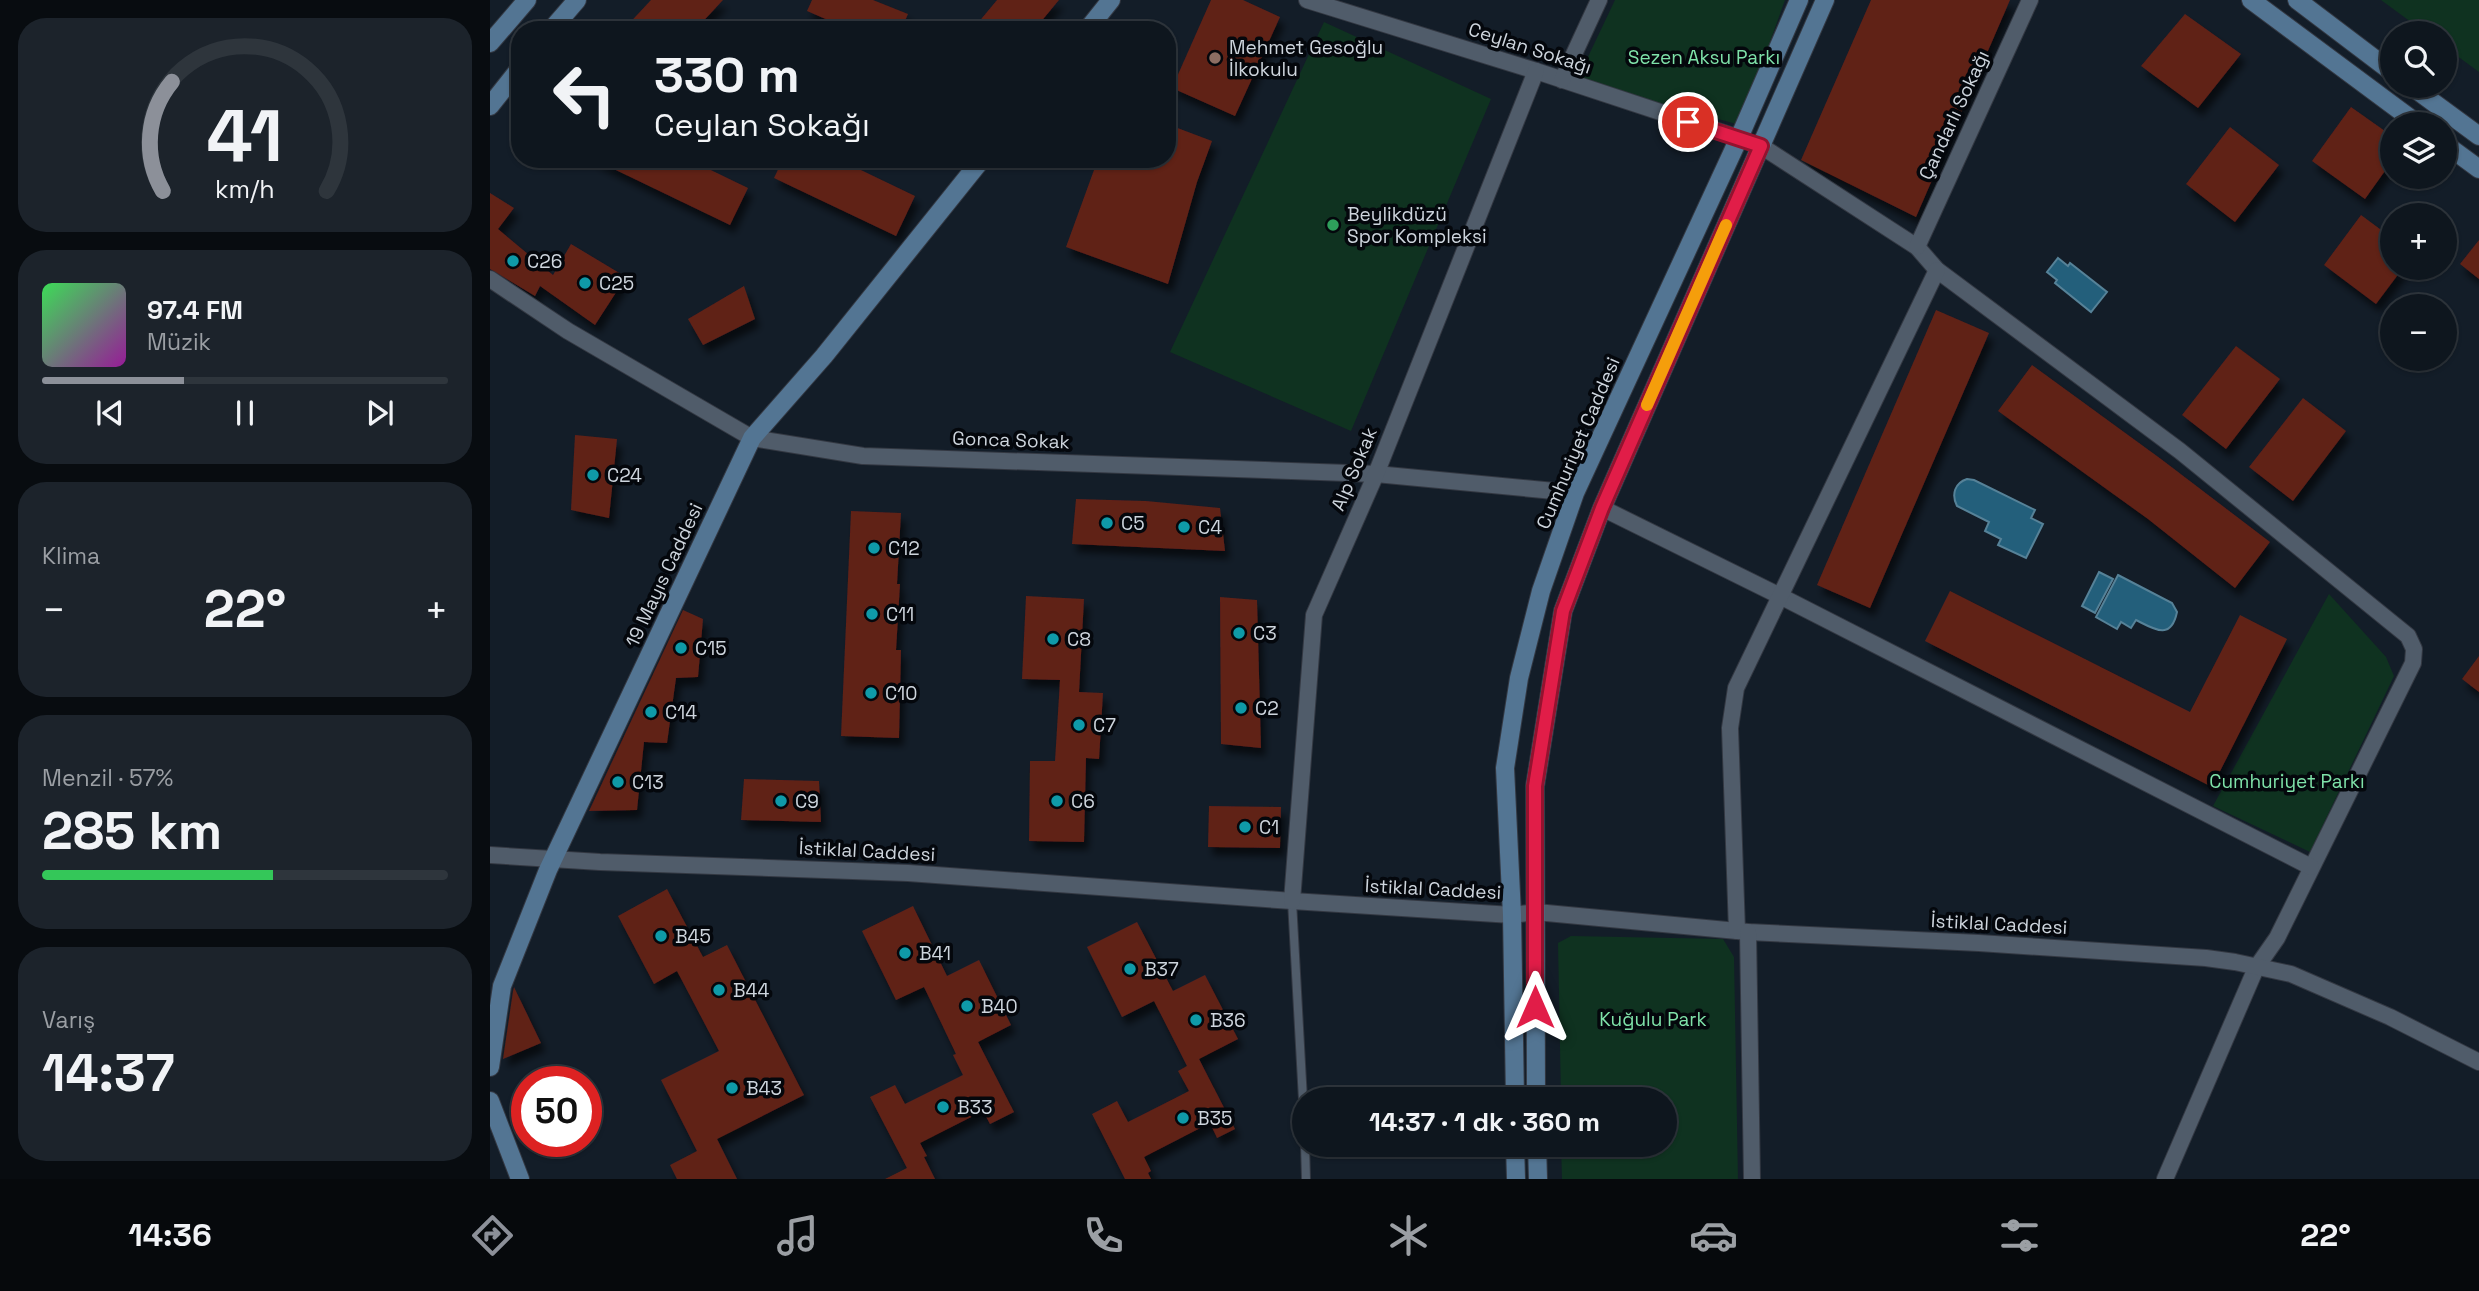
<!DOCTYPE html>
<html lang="tr">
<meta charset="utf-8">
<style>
:root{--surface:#0e161e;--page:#1c232b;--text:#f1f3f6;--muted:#9b9fa4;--line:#2e353c;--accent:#8c9099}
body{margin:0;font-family:"Space Grotesk",sans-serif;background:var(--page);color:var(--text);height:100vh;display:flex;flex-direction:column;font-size:26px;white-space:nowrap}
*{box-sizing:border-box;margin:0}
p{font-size:23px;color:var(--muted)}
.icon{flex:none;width:38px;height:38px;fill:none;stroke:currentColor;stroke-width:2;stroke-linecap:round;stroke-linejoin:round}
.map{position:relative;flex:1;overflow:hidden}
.side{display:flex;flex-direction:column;gap:18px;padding:18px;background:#080c10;width:490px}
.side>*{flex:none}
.top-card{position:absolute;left:21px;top:21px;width:665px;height:147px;border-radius:28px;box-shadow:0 2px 5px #0004,0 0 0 2px var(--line);background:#0e161e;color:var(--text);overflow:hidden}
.fabs{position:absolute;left:1890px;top:21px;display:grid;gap:14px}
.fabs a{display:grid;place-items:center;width:77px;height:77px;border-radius:50%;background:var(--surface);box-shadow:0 2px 5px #0004,0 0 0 2px var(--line);font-size:35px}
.speed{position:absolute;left:21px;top:1066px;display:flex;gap:14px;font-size:35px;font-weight:700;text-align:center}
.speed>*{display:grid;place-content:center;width:91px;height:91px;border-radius:50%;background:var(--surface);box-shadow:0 2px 5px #0004,0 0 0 2px var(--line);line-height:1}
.speed .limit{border:10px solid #d22;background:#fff;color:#111}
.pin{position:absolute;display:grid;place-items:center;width:60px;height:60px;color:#fff;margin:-30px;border:4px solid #fff;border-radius:50%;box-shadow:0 2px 7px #0007}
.me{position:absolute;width:77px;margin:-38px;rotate:0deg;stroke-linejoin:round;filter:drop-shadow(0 0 5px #0008)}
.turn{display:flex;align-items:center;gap:24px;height:147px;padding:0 28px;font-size:32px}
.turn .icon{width:91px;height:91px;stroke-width:2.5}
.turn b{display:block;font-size:49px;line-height:60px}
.big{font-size:52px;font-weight:700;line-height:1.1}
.side .tile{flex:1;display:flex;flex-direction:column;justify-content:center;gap:10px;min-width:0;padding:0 24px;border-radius:28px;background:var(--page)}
.side .dial{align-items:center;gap:0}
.dial svg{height:182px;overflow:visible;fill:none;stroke:var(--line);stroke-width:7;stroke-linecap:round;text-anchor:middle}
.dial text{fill:var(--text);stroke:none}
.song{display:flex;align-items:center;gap:21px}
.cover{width:84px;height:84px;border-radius:10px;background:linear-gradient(135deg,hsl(130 70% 55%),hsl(300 70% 35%))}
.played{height:7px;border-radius:4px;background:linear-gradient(90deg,var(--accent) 35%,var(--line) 35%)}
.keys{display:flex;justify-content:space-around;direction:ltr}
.heat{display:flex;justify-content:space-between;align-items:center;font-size:38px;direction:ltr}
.charge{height:10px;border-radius:5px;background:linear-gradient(90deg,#34c759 57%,var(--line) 0)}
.trip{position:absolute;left:802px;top:1087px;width:385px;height:70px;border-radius:35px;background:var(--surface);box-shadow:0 2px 5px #0004,0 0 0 2px var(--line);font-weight:700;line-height:70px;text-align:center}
.tab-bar{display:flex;height:112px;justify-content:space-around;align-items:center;background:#06090c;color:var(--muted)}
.tab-bar .icon{width:49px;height:49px}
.tab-bar .selected{color:var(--accent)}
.tab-bar b{font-size:32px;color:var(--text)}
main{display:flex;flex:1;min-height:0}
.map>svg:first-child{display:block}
.green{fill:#0f3220}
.water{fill:#235f7b;stroke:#568298;stroke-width:2}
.building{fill:#602019;filter:url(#shadow)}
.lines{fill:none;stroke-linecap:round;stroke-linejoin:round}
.lane-casing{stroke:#333842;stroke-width:10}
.street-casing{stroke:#333842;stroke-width:18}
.secondary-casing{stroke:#333842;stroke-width:20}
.lane{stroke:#505c6a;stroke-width:8}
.street{stroke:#505c6a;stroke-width:16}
.secondary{stroke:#537593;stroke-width:18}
.route-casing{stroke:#92132f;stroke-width:18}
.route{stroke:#e11d48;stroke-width:12}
.slow{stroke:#f59e0b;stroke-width:12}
.education-dot{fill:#8d6e63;stroke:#04070c;stroke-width:2.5}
.leisure-dot{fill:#2e9e5b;stroke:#04070c;stroke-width:2.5}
.culture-dot{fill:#0f9aa8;stroke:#04070c;stroke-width:2.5}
.labels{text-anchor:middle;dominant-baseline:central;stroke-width:7;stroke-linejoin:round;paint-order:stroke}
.poi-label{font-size:19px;fill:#ced5dd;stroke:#04070c;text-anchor:start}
.street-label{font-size:19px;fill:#ced5dd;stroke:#04070c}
.park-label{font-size:19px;fill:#7fe2a9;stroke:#04070c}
</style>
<main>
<section class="side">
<div class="tile dial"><svg viewBox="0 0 100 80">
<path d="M14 69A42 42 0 1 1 86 69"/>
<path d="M14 69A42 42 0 0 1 18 21" stroke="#8c9099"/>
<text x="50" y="56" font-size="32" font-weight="700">41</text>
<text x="50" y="72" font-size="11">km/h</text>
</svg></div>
<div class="tile">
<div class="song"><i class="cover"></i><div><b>97.4 FM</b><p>Müzik</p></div></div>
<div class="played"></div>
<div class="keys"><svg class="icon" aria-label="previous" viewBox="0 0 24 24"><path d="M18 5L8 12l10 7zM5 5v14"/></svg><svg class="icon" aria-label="pause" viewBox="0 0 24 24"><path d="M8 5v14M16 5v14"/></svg><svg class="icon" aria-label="next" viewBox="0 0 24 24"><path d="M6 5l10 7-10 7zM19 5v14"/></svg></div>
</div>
<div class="tile"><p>Klima</p>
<div class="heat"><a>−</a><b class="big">22°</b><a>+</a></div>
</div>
<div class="tile"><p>Menzil · 57%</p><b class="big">285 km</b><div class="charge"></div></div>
<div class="tile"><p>Varış</p><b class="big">14:37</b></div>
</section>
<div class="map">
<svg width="1989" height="1179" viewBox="0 0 1989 1179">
<defs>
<filter id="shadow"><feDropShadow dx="4.5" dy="8" stdDeviation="3.5" flood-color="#0009"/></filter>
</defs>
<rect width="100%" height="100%" fill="#131d28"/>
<!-- green -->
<g class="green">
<path d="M1125 0H1295L1250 125 1087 80Z"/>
<path d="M1891 0H1989V72L1955 47V33H1936Z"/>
<path d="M834 22 1001 99 861 431 680 352Z"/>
<path d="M1839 594 1896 657 1904 676 1820 852 1723 806Z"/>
<path d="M1081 936 1233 939 1244 957 1248 1179H1072L1071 1145 1174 1144V1099H1071L1068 943Z"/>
</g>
<!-- water -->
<g class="water">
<path d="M1568 258 1578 266 1580 263 1617 292 1601 312 1565 283 1567 280 1557 272Z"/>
<path d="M1477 479 1484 480 1545 510 1541 518 1553 524 1536 558 1508 545 1511 539 1495 531 1499 522 1467 506C1461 494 1465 483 1477 479Z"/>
<path d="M1609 572 1623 579 1605 613 1592 606Z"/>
<path d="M1628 575 1682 603 1687 612C1681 641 1664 629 1646 620L1641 628 1631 622 1627 629 1606 617Z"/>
</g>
<!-- building -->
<g class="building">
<path d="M161 0H233L205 30H133Z"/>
<path d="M322 0H383L418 14 411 30H361L317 11Z"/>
<path d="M507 0H569L544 30H482Z"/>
<path d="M721 0H753L790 17 745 116 682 88Z"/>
<path d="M1381 0H1520L1426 217 1311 160Z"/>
<path d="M1695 14 1751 54 1708 108 1651 66Z"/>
<path d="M1861 107 1902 136V161L1875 199 1822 161Z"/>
<path d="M677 124 722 141 707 182 678 284 576 247 608 159H677Z"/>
<path d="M1740 127 1789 165 1745 222 1696 184Z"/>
<path d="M103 159H198L258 188 240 225Z"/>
<path d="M293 159H348L425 196 406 236 284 178Z"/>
<path d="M0 193 24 208 8 229 63 275 81 244 136 277 105 325 50 286 45 296 0 269Z"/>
<path d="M1871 215 1902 238V268H1913L1886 304 1834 265Z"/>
<path d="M1989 240V279L1970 264Z"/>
<path d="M254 286 265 319 213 345 198 319Z"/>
<path d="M1446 310 1499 333 1380 608 1327 585Z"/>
<path d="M1746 346 1790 379 1736 449 1692 415Z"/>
<path d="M1542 365 1671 459 1780 542 1745 588 1658 519 1508 411Z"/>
<path d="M1813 398 1856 431 1803 501 1759 467Z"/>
<path d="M85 435 127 439 119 518 81 510Z"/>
<path d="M586 499 656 501 730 508 735 551 582 544Z"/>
<path d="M361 511 411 513 407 584H410L406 650H411L409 738 351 736Z"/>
<path d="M1460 591 1700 712 1750 615 1797 639 1722 787 1435 641Z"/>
<path d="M536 596 594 599 589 692 613 693 609 759 596 758 594 842 539 841 540 761H565L570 680 532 679Z"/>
<path d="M730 597 767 600 771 748 731 744Z"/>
<path d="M193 610 213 619 208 677 186 678 177 743 154 742 147 810 99 811Z"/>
<path d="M1989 656V692L1972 679Z"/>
<path d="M254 779 329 781 331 822 251 820Z"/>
<path d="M719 806 791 807 790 848 718 847Z"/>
<path d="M177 889 213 957 237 945 314 1095 227 1139 247 1179H187L180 1165 207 1151 171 1080 229 1051 187 971 164 984 128 916Z"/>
<path d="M423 906 457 976 489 960 521 1025 488 1042 524 1112 500 1124 493 1111 430 1143 437 1156 434 1157 445 1179H395L417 1168 380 1097 405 1085 415 1104 473 1075 463 1055 466 1054 434 987 406 1000 372 931Z"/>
<path d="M647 922 683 991 715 975 748 1039 709 1059 745 1129 727 1138 720 1123 654 1157 661 1171 658 1173 661 1179H635L602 1114 627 1101 638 1122 699 1091 688 1071 697 1066 664 1001 632 1017 597 947Z"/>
<path d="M24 987 51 1043 13 1059 23 991Z"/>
</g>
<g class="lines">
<defs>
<g id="lane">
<path d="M802 901 814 1118"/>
<path d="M815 1144 816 1179"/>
</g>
<g id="street">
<path d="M817 0 1046 71 1249 138"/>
<path d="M1072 80 1109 0"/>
<path d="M1271 146 1427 247 1447 270 1690 451 1918 636 1924 649 1923 663 1787 938 1766 968 1675 1179"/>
<path d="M1427 247 1540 0"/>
<path d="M0 279 78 331 262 438 373 456 886 474 1085 493"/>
<path d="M1112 508 1290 596 1821 867"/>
<path d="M0 855 110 862 418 873 802 901 1022 915 1046 912 1258 932 1489 943 1716 958 1745 962 1801 974 1900 1017 1989 1062"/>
<path d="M802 901 824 615 886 474 1046 71"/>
<path d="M1247 931 1240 728 1246 688 1447 270"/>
<path d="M1258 932 1262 1179"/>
</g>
<g id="secondary">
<path d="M1761 0 1928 124"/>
<path d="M1807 0 1902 72"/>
<path d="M61 30 87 0"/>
<path d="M597 30 621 0"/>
<path d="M0 43 37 0"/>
<path d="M1921 86 1989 136"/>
<path d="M0 106 30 68"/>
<path d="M1955 144 1989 169"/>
<path d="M0 1067 12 986 58 870 262 438 334 356 492 159"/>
<path d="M1025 1099 1022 915 1015 768 1029 678 1051 591 1085 493 1249 138 1309 0"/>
<path d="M1046 1099 1045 786 1073 611 1112 508 1335 0"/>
<path d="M0 1101 30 1179"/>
<path d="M1025 1144 1026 1179"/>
<path d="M1047 1144 1048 1179"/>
</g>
</defs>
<!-- lane casing -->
<use href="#lane" class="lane-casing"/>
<!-- street casing -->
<use href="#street" class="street-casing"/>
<!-- secondary casing -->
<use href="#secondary" class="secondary-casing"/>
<!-- lane -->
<use href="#lane" class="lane"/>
<!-- street -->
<use href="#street" class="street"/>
<!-- secondary -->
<use href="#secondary" class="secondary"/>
</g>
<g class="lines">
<defs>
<path id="route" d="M1045 1007V786L1073 611 1112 508 1271 146 1198 122"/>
</defs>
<!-- route casing -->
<use href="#route" class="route-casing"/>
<!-- route -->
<use href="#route" class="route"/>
<!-- slow -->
<path class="slow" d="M1157 405 1236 225"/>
</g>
<!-- markers -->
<circle class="education-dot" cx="725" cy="58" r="7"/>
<circle class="leisure-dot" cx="843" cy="225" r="7"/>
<g class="culture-dot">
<circle cx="23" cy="261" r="7"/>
<circle cx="95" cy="283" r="7"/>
<circle cx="103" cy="475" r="7"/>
<circle cx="617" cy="523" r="7"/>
<circle cx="694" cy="527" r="7"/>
<circle cx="384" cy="548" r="7"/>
<circle cx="382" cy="614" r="7"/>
<circle cx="749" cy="633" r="7"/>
<circle cx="563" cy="639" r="7"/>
<circle cx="191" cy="648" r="7"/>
<circle cx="381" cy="693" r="7"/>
<circle cx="751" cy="708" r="7"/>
<circle cx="161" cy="712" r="7"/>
<circle cx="589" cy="725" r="7"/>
<circle cx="128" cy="782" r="7"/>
<circle cx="291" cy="801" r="7"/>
<circle cx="567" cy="801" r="7"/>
<circle cx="755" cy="827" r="7"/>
<circle cx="171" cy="936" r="7"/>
<circle cx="415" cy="953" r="7"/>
<circle cx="640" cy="969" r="7"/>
<circle cx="229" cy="990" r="7"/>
<circle cx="477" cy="1006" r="7"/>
<circle cx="706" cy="1020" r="7"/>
<circle cx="242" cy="1088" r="7"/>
<circle cx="453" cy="1107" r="7"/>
<circle cx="693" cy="1118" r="7"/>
</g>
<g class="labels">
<!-- poi labels -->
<g class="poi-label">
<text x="739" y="47">Mehmet Gesoğlu<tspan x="739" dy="22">İlkokulu</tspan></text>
<text x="857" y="214">Beylikdüzü<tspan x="857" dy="22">Spor Kompleksi</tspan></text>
<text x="37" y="261">C26</text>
<text x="109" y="283">C25</text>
<text x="117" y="475">C24</text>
<text x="631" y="523">C5</text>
<text x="708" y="527">C4</text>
<text x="398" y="548">C12</text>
<text x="396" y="614">C11</text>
<text x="763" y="633">C3</text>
<text x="577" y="639">C8</text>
<text x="205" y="648">C15</text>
<text x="395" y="693">C10</text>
<text x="765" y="708">C2</text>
<text x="175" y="712">C14</text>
<text x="603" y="725">C7</text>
<text x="142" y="782">C13</text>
<text x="305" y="801">C9</text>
<text x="581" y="801">C6</text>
<text x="769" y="827">C1</text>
<text x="185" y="936">B45</text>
<text x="429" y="953">B41</text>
<text x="654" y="969">B37</text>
<text x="243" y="990">B44</text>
<text x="491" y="1006">B40</text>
<text x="720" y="1020">B36</text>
<text x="256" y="1088">B43</text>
<text x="467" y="1107">B33</text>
<text x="707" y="1118">B35</text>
</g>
<!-- street labels -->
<g class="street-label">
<text transform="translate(1040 48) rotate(18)">Ceylan Sokağı</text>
<text transform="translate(1464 115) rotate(-65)">Çandarlı Sokağı</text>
<text transform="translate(521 440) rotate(2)">Gonca Sokak</text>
<text transform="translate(1088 443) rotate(-67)">Cumhuriyet Caddesi</text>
<text transform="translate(864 469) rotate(-67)">Alp Sokak</text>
<text transform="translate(174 575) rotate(-65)">19 Mayıs Caddesi</text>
<text transform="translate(377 851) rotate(3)">İstiklal Caddesi</text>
<text transform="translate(943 889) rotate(3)">İstiklal Caddesi</text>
<text transform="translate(1509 924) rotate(3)">İstiklal Caddesi</text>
</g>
<!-- park labels -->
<g class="park-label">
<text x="1214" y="57">Sezen Aksu Parkı</text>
<text x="1797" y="781">Cumhuriyet Parkı</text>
<text x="1163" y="1019">Kuğulu Park</text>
</g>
</g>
</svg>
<div class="fabs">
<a><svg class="icon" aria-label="search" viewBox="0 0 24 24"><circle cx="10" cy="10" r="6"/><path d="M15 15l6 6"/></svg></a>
<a><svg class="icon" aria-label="layers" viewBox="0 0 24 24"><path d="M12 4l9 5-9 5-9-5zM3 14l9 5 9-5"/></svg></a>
<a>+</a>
<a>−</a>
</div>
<div class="speed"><div class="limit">50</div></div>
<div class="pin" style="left:1198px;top:122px;background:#d93025"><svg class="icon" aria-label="arrive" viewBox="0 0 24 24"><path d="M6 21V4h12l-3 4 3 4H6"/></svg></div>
<svg class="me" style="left:1045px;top:1007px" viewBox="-20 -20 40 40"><path d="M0-17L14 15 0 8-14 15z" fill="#e11d48" stroke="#fff" stroke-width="4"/></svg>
<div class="trip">14:37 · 1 dk · 360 m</div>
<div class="top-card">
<div class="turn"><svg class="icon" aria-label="left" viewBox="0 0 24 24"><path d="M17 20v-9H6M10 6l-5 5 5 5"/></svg><div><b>330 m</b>Ceylan Sokağı</div></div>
</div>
</div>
</main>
<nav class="tab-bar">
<b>14:36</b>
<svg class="icon selected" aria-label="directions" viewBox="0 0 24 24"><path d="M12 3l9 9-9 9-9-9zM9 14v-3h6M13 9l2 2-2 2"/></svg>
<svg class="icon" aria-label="music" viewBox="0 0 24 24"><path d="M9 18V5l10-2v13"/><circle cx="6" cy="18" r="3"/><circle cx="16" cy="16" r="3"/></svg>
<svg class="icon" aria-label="phone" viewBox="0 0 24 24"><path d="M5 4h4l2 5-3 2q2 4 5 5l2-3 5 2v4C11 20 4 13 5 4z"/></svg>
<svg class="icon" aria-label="climate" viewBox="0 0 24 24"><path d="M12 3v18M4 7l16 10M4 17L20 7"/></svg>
<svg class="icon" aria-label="car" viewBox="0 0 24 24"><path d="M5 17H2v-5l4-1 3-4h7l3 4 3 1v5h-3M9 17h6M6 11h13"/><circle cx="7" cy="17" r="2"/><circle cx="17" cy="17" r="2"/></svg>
<svg class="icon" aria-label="filters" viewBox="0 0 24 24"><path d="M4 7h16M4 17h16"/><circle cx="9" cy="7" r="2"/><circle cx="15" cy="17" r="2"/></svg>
<b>22°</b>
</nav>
